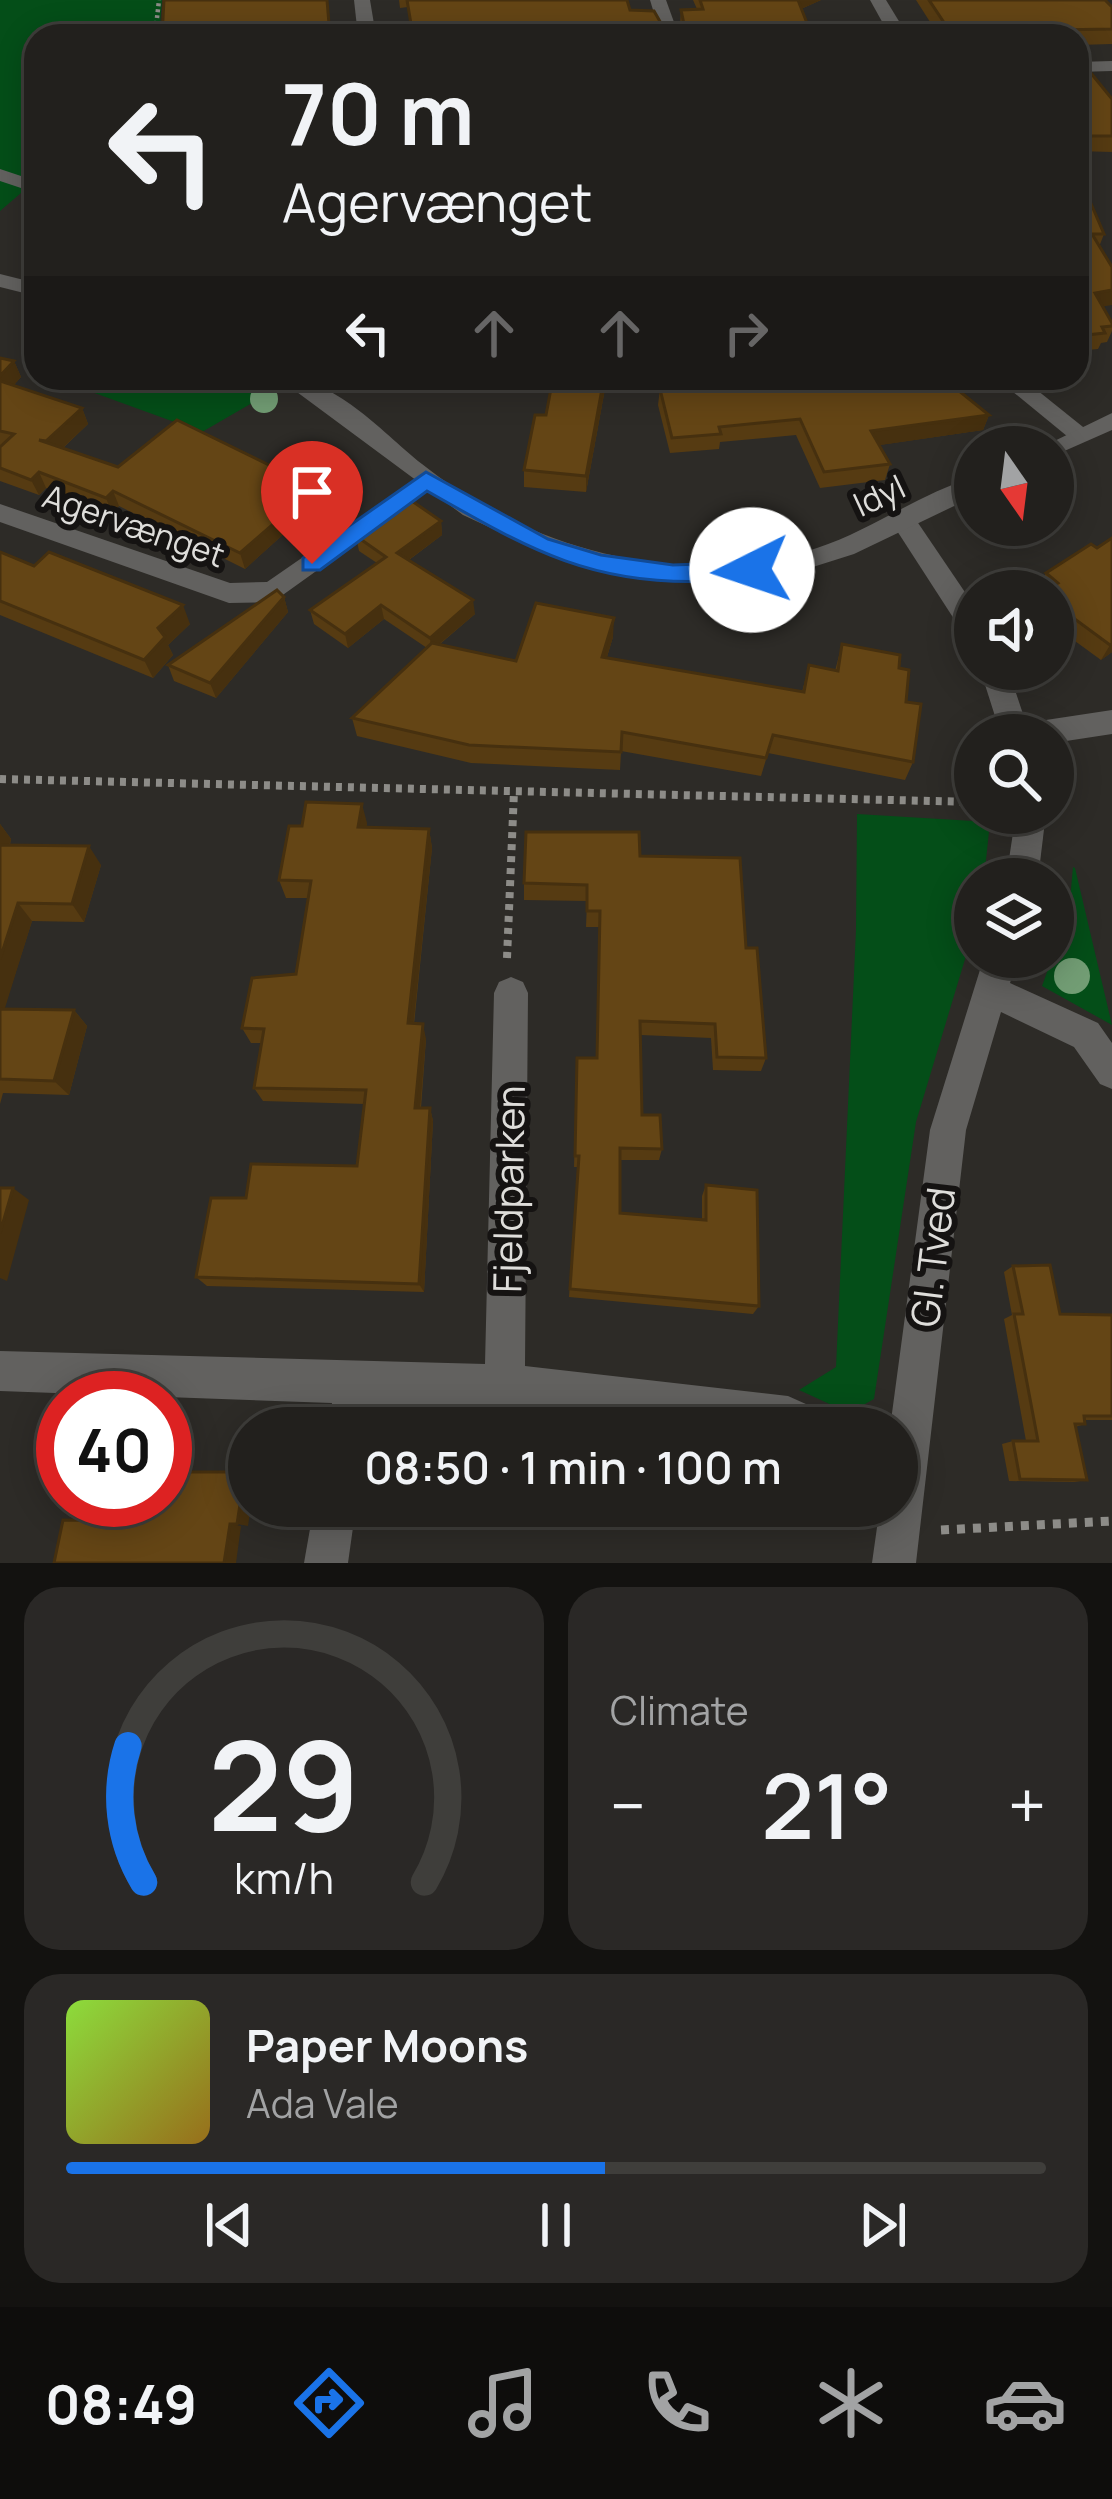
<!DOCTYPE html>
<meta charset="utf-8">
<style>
:root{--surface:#22201d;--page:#2a2826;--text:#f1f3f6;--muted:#a2a3a4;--line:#3f3e3b;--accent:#1a73e8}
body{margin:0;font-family:Manrope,sans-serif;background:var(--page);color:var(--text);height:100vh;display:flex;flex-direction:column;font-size:45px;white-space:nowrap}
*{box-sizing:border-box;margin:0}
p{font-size:39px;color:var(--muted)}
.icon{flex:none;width:66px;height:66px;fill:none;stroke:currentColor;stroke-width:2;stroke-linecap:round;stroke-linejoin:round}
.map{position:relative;height:1563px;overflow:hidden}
.panel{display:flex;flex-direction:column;gap:24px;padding:24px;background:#131210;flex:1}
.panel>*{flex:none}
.guide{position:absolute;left:24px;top:24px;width:1065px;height:366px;border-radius:36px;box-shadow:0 6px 30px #0003,0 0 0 3px var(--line);background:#22201d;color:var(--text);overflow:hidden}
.needle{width:78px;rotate:166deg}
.controls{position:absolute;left:954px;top:426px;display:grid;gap:24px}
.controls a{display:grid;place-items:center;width:120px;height:120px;border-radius:50%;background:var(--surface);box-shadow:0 6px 30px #0003,0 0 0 3px var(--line);font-size:60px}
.speed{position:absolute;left:36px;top:1371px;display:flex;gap:24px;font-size:60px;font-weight:700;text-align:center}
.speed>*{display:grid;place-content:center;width:156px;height:156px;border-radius:50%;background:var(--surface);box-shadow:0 6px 30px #0003,0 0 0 3px var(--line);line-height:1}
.speed .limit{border:18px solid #d22;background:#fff;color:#111}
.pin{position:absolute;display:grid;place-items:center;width:102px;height:102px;color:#fff;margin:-123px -51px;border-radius:50% 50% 50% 0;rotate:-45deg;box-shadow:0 0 12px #0007}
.pin .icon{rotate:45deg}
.me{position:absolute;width:132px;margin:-66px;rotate:266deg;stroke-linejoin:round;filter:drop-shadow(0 0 9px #0008)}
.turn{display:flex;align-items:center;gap:42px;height:252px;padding:0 60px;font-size:54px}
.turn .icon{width:156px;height:156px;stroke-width:2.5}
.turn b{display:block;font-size:84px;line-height:102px}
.lanes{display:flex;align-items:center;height:114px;padding:0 60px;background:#0003;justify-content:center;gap:60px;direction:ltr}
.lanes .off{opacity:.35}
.big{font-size:90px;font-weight:600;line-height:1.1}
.panel .tile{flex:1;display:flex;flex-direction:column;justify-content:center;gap:18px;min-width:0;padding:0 42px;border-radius:36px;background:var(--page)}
.panel .dial{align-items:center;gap:0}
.dial svg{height:312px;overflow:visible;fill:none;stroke:var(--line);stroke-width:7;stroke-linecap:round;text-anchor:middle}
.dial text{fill:var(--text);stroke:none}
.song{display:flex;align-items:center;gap:36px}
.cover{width:144px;height:144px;border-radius:18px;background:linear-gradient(135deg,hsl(90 70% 55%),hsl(40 70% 35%))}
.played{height:12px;border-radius:6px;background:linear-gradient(90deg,var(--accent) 55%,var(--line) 55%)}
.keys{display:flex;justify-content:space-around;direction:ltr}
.heat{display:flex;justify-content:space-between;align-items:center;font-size:66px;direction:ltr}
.panel .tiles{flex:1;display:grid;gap:24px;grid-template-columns:1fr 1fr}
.tile:last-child{grid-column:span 2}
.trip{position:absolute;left:228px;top:1407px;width:690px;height:120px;border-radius:60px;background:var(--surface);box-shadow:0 6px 30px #0003,0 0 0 3px var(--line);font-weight:600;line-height:120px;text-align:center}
.dock{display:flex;height:192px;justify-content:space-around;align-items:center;background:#0e0d0c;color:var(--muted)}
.dock .icon{width:84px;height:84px}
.dock .selected{color:var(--accent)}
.dock b{font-size:54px;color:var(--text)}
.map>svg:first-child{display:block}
.green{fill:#044e18}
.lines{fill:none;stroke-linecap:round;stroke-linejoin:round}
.path-far2{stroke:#8d8c88;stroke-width:4.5;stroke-dasharray:3 3;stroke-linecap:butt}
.path-far1{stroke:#8d8c88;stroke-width:8;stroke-dasharray:6 6;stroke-linecap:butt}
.path{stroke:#8d8c88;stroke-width:9;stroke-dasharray:8 8;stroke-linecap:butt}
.minor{fill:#62615f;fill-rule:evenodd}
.tertiary{fill:#62615f;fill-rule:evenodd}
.tree{fill:#729d74}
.wall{fill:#563b12}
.shaded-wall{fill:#46300f}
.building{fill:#644515;stroke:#46300f;stroke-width:3}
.route{fill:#1a73e8;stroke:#114b97;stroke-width:3}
.labels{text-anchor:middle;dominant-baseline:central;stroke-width:12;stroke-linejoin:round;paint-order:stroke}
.street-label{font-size:33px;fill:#deddda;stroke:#151312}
.near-street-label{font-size:39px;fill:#deddda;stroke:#151312}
</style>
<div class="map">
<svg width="1112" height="1563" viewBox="0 0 1112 1563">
<rect width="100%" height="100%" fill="#2d2b27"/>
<!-- green -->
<g class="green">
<path d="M0 0H162L159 36H36V197L21 193 0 211Z"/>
<path d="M236 378 271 392 202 432 56 379Z"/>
<path d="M857 814 990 822 984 879H975V926L916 1122 874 1399 849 1413 799 1390 836 1367 856 930Z"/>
<path d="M1073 867 1075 868 1112 1025 1042 986 1069 911Z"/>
</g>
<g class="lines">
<!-- path-far2 -->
<path class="path-far2" d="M155 36 159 0"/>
<!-- path-far1 -->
<g class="path-far1">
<path d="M0 779 975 802"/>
<path d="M507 958 514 791"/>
</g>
<!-- path -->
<path class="path" d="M941 1530 1112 1521"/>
<!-- minor -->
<g class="minor">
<path d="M354 0H370L376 36H358Z"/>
<path d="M650 0H666L679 36H661Z"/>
<path d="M870 0H886L908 36H890Z"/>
<path d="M1112 61V71L1077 72V62Z"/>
<path d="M0 169 36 181V193L0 181Z"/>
<path d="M996 378H1022L1093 435 1081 443 1073 441Z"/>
<path d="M426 472 438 480 435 486 273 602 229 603 0 522V504L230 583 267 582Z"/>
<path d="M903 511 912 514 975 607V639L965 636 890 520Z"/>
<path d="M980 669H1008L1026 723 1112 710V734L1053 743V735H1001Z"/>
<path d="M1016 813H1046L1038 879H1006Z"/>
<path d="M984 957H1018L1010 983 1098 1023 1112 1043V1089L1100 1084 1074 1047 1001 1012 966 1130 916 1563H872L880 1506H897V1428H890L930 1130Z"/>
<path d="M511 977 523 982 528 993 525 1366 788 1396 826 1413 832 1428H707L505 1404H372L369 1428H327L332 1403 0 1391V1351L485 1364 494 993 499 982Z"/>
<path d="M314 1506H356L348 1563H304Z"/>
</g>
<!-- tertiary -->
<g class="tertiary">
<path d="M0 274 36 283V296L0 287Z"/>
<path d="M278 378C337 378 378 429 422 464 529 550 684 592 817 548 872 530 920 493 975 477V496L854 554 775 579 723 586 619 576 558 559 463 515Z"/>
<path d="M1112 413V430L1053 456V447H1042Z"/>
</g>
</g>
<!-- trees -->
<g class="tree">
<circle cx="264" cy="399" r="14"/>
<circle cx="1072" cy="976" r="18"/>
</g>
<!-- wall -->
<g class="wall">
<path d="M399 0H627L630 10 654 11 662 25 680 24 681 10 697 9 693 0H821L801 9 812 36H412L408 7 400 8Z"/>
<path d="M916 0H1105L1112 7V44L1077 45V36H939Z"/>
<path d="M1077 56 1112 99V152L1077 151Z"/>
<path d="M1077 171 1104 234 1099 247 1103 307 1112 323V331L1107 342 1101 343 1098 349 1077 351Z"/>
<path d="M0 358 14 361 21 377 13 386 82 408 88 424 63 448 118 467 269 465 322 468 328 494 245 569 119 506 112 513 46 488 39 495 0 481V447L2 445H0Z"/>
<path d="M607 378 586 492 524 487V470L546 415Z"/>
<path d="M733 378H949L948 382 989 415 983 430 879 445 890 464 885 480 820 488 796 435 720 442 719 449 670 453 658 405 660 389 732 384Z"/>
<path d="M441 521 442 535 409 560 475 614 440 644 516 661 613 637 607 657 802 692 809 665 835 671 842 644 899 668 906 702 913 762 905 780 768 753 761 776 621 751 620 770 471 763 357 736 352 718 427 648 384 619 348 648 314 624 310 610 377 563 359 551 356 536Z"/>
<path d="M1112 538V652L1101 660 1053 625V591H1040L1038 589 1046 573 1097 548Z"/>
<path d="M0 552 190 624 168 645 173 655 153 678 0 615Z"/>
<path d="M284 597 288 612 216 698 174 681 168 665Z"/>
<path d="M367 823 366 827 429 829 432 848 414 1024 426 1039 421 1108H430L433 1121 424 1292 207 1286 196 1277 246 1198 357 1166 365 1104 263 1101 254 1088 262 1043H251L242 1028 296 974 308 898H286L279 880Z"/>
<path d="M0 824 11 839 10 845 101 865 84 922 32 921 4 1009 74 1010 87 1026 69 1095 3 1093 0 1104Z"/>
<path d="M640 856 746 948 766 1058 761 1071 713 1070 711 1038 641 1035 642 1115 662 1149 659 1160H620V1213L702 1220V1196L706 1185 759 1306 753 1314 569 1297 578 1167H574L577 1058H597L599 927H586L587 901 524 900V883Z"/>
<path d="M1013 1266 1060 1314 1112 1315V1420H1084L1085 1424 1075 1427 1087 1480 1074 1482 1009 1481 1002 1444 1013 1441H1026L1004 1319 1012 1315 1004 1272Z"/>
</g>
<!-- shaded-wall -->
<g class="shaded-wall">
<path d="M796 0H821L794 12Z"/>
<path d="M1112 290V305L1088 309 1095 293Z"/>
<path d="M14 361 21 377 4 396 0 388V376Z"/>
<path d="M604 378H607L586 492V476Z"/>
<path d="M82 408 88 424 53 457 46 441Z"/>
<path d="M989 415 983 430 867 447 871 431Z"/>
<path d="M322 468 328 494 245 569 240 553Z"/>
<path d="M39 472 46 488 39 495 31 480Z"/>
<path d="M113 491 119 506 112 513 106 498Z"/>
<path d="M441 521 442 535 399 567 397 553Z"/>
<path d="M284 597 288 612 216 698 210 683Z"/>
<path d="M473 600 475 614 431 651 430 638Z"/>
<path d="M183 605 190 624 168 645 173 655 153 678 144 660 158 628Z"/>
<path d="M381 605 384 619 348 648 345 634Z"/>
<path d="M614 618 613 637 601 676 602 657Z"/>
<path d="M1112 644V652L1101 660 1110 645Z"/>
<path d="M362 804 367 823 363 846 358 827Z"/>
<path d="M0 824 11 839 4 863 0 858Z"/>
<path d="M429 829 432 848 412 1038 408 1023Z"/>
<path d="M89 846 101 865 84 922 72 904Z"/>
<path d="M18 903 32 921 0 1024V959Z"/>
<path d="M74 1010 87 1026 69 1095 54 1081Z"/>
<path d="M423 1024 426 1039 419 1121 415 1108Z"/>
<path d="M430 1108 433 1121 424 1292 419 1284Z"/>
<path d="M13 1188 29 1200 7 1281 0 1278V1233Z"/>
<path d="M245 1472 249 1473V1506H251L248 1526 237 1524Z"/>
<path d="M230 1524 241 1526 236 1563H224Z"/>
</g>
<!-- building -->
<g class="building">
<path d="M164 0H327L330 36H162Z"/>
<path d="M407 0H627L630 10 654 11 662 25 684 24 681 10 703 9 700 0H798L812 36H413Z"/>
<path d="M929 0H1105L1112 7V29L1056 30 1061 36H953Z"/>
<path d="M1077 56 1112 99V136H1077Z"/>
<path d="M1077 171 1104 234H1092L1112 267V290L1095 293 1112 323V326L1102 327 1105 333 1077 336Z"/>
<path d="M0 358 14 361 0 376Z"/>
<path d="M553 378H604L586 476 524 470 535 415H546Z"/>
<path d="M735 378H943L989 415 871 431 890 464 824 472 800 419 719 427 721 434 672 438 660 389 738 384Z"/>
<path d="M0 381 82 408 46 441 39 440 118 467 177 420 269 465 286 451 322 468 314 474 325 479 240 553 113 491 106 498 39 472 31 480 0 468V447L14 434 0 431Z"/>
<path d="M409 499 441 521 397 553 473 600 430 638 381 605 345 634 310 610 386 557 356 536Z"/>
<path d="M1112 538V644L1110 645 1053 603V591H1046L1058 583 1046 573 1091 544 1097 548Z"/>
<path d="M0 552 34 566 49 552 183 605 158 628 165 637 144 660 0 601Z"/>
<path d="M277 590 284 597 210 683 168 665Z"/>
<path d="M536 603 614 618 602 657 804 692 809 665 838 671 842 644 900 655 899 668 909 670 906 702 921 704 913 762 773 735 766 758 622 732 621 752 469 745 352 718 432 643 516 661Z"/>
<path d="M306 802 362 804 358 827 429 829 408 1023 423 1024 415 1108H430L419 1284 196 1277 211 1198H246L251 1164 357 1166 366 1090 254 1088 264 1029 242 1028 252 978 296 974 311 881 279 880 289 826H302Z"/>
<path d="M526 832H639L640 856 740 858 746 948H757L766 1058 717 1057 715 1024 640 1021 642 1115H660L662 1149 620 1148V1213L706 1220V1185L757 1190 759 1306 570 1289 579 1156H575L577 1058H597L600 911H587V885L524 883Z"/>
<path d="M0 845 89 846 72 904 18 903 0 959Z"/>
<path d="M0 1009 74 1010 54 1081 0 1079Z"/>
<path d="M0 1188H13L0 1233Z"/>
<path d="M1050 1265 1060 1314 1112 1315V1416H1084L1085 1424H1075L1087 1480 1020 1479 1013 1441H1038L1014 1314H1023L1013 1266Z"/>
<path d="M165 1472H245L237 1524H230L224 1563H54L63 1520 121 1521 126 1500H165Z"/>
<path d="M526 1506H546L544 1514Z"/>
</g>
<!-- route -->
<path class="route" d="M426 472 548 539 601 555 673 565 752 562 764 570C753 584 729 580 712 581 592 587 527 548 427 491L320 570H303V558Z"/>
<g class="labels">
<!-- street labels -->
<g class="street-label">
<text transform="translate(879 495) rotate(-25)">Idyl</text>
<text transform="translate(134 525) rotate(19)">Agervænget</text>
</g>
<!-- near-street labels -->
<g class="near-street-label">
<text transform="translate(508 1189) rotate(-89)">Fjeldparken</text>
<text transform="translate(932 1257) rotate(-83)">Gl. Tved</text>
</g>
</g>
</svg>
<div class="controls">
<a><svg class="needle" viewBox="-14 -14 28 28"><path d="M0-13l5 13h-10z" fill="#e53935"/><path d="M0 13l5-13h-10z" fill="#a2a3a4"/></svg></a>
<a><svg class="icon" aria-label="sound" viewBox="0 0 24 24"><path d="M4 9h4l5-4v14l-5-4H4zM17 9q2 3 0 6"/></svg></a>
<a><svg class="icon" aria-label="search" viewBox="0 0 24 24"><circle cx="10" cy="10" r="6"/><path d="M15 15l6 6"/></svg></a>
<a><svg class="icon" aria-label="layers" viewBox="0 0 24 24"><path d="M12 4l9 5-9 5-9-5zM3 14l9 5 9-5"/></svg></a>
</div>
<div class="speed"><div class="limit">40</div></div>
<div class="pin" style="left:312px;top:564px;background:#d93025"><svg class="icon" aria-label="arrive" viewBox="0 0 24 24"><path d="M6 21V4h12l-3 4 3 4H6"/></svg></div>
<svg class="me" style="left:752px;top:570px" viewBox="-20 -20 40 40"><circle r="19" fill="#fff"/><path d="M0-13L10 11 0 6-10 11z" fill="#1a73e8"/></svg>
<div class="trip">08:50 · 1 min · 100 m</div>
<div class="guide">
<div class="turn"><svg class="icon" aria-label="left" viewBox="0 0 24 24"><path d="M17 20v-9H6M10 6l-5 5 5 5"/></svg><div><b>70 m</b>Agervænget</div></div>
<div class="lanes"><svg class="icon" aria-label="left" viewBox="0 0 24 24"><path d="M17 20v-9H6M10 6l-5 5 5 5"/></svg><svg class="icon off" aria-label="ahead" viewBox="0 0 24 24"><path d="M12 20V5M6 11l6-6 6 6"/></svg><svg class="icon off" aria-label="ahead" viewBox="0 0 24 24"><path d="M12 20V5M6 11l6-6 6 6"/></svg><svg class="icon off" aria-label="right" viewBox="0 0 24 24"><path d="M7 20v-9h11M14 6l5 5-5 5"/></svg></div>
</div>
</div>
<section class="panel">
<div class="tiles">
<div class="tile dial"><svg viewBox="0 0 100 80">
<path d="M14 69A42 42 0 1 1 86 69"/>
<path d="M14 69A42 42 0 0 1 10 34" stroke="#1a73e8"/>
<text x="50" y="56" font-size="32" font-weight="700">29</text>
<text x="50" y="72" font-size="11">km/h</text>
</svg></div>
<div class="tile"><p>Climate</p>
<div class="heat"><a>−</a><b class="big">21°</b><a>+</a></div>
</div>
<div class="tile">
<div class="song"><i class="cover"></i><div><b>Paper Moons</b><p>Ada Vale</p></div></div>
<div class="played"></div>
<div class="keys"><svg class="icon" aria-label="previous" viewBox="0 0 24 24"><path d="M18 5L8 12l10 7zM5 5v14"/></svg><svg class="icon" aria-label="pause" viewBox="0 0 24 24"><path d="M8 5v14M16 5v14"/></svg><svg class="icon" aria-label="next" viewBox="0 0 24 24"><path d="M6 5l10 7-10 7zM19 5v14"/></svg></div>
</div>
</div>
</section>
<nav class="dock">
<b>08:49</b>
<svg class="icon selected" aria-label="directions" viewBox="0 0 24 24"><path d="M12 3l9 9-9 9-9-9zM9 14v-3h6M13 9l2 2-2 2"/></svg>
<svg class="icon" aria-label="music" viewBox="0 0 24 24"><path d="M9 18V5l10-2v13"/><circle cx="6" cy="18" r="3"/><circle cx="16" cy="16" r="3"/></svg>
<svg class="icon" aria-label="phone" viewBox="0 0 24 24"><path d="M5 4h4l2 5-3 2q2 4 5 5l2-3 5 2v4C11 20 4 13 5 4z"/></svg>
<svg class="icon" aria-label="climate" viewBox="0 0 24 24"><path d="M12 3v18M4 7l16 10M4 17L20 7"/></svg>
<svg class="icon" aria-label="car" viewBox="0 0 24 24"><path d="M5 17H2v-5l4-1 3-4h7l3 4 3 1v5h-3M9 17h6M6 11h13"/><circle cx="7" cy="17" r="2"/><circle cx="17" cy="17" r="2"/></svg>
</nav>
